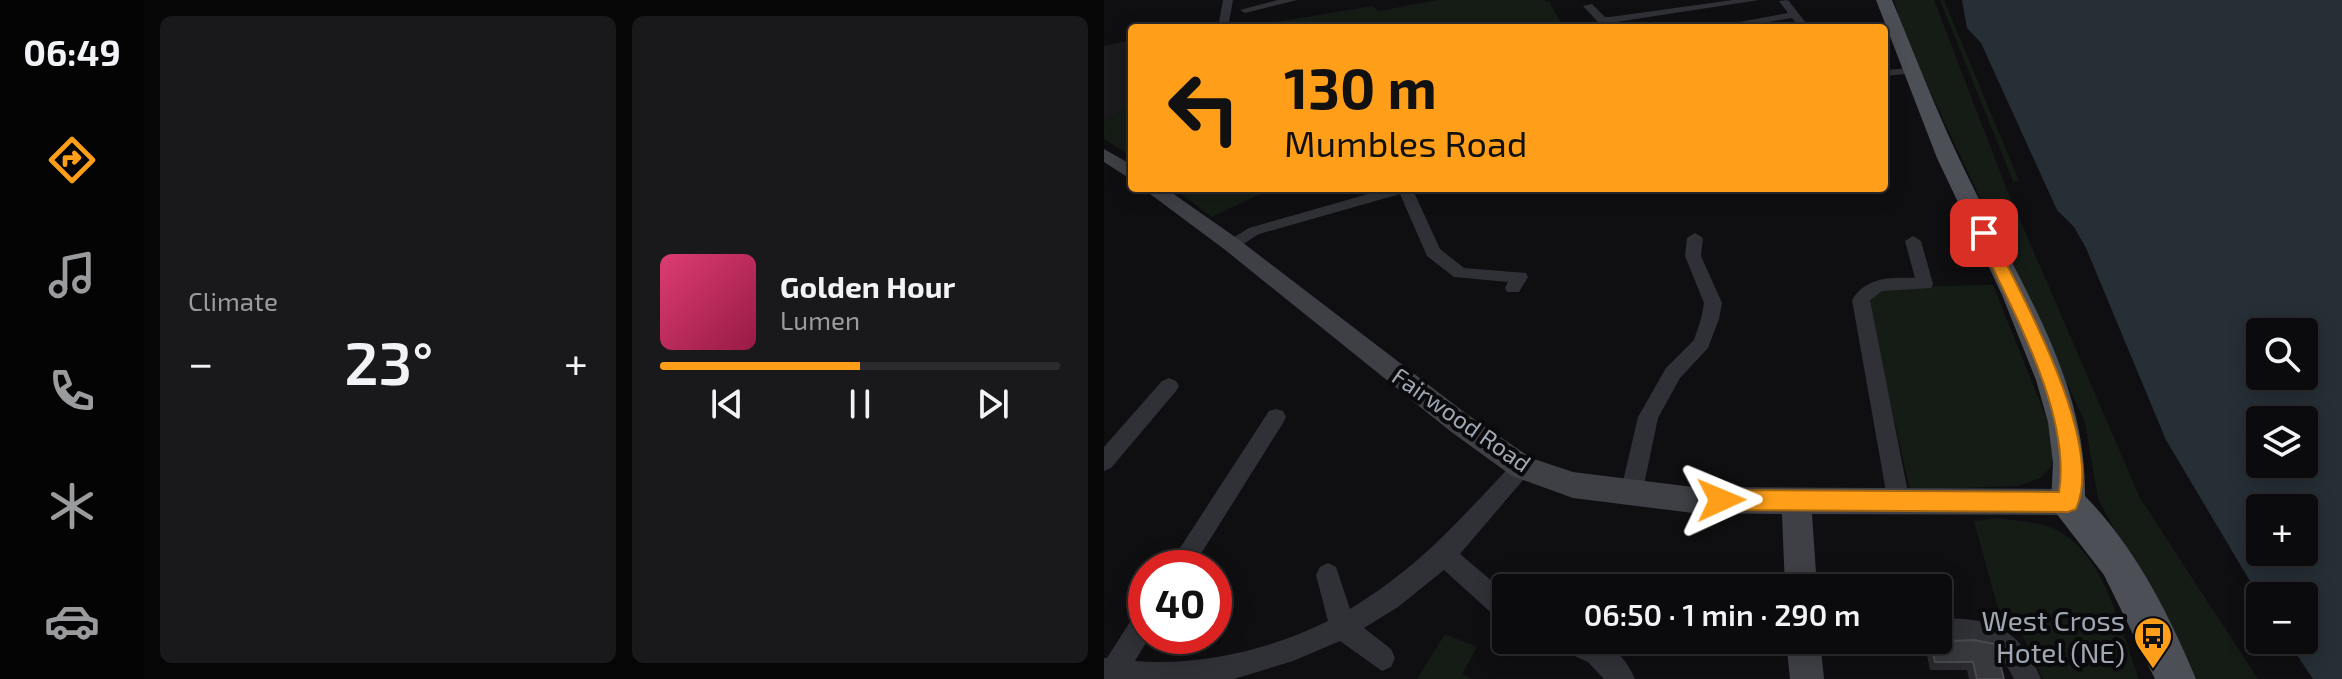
<!DOCTYPE html>
<meta charset="utf-8">
<style>
:root{--surface:#0b0b0d;--page:#19191b;--text:#f1f3f6;--muted:#9a9b9d;--line:#2b2b2e;--accent:#ff9f19}
body{margin:0;font-family:"Exo 2",sans-serif;background:var(--page);color:var(--text);height:100vh;display:flex;flex-direction:column;font-size:30px;white-space:nowrap}
*{box-sizing:border-box;margin:0}
p{font-size:26px;color:var(--muted)}
.icon{flex:none;width:44px;height:44px;fill:none;stroke:currentColor;stroke-width:2;stroke-linecap:round;stroke-linejoin:round}
.map{position:relative;flex:1;overflow:hidden}
.side{display:flex;flex-direction:column;gap:16px;padding:16px;background:#060607;width:960px}
.side>*{flex:none}
.guide{position:absolute;left:24px;top:24px;width:760px;height:168px;border-radius:8px;box-shadow:0 4px 20px #0003,0 0 0 2px var(--line);background:#ff9f19;color:#111;overflow:hidden}
.tools{position:absolute;left:1142px;top:318px;display:grid;gap:16px}
.tools a{display:grid;place-items:center;width:72px;height:72px;border-radius:8px;background:var(--surface);box-shadow:0 4px 20px #0003,0 0 0 2px var(--line);font-size:40px}
.speed{position:absolute;left:24px;top:550px;display:flex;gap:16px;font-size:40px;font-weight:700;text-align:center}
.speed>*{display:grid;place-content:center;width:104px;height:104px;border-radius:50%;background:var(--surface);box-shadow:0 4px 20px #0003,0 0 0 2px var(--line);line-height:1}
.speed .limit{border:12px solid #d22;background:#fff;color:#111}
.pin{position:absolute;display:grid;place-items:center;width:68px;height:68px;color:#fff;margin:-34px;border-radius:16px;box-shadow:0 4px 12px #0006}
.me{position:absolute;width:88px;margin:-44px;rotate:89deg;stroke-linejoin:round;filter:drop-shadow(0 0 6px #0008)}
.turn{display:flex;align-items:center;gap:28px;height:168px;padding:0 24px;font-size:36px}
.turn .icon{width:104px;height:104px;stroke-width:2.5}
.turn b{display:block;font-size:56px;line-height:68px}
.big{font-size:60px;font-weight:600;line-height:1.1}
.side .tile{flex:1;display:flex;flex-direction:column;justify-content:center;gap:12px;min-width:0;padding:0 28px;border-radius:12px;background:var(--page)}
.song{display:flex;align-items:center;gap:24px}
.cover{width:96px;height:96px;border-radius:12px;background:linear-gradient(135deg,hsl(340 70% 55%),hsl(340 70% 35%))}
.played{height:8px;border-radius:4px;background:linear-gradient(90deg,var(--accent) 50%,var(--line) 50%)}
.keys{display:flex;justify-content:space-around;direction:ltr}
.heat{display:flex;justify-content:space-between;align-items:center;font-size:44px;direction:ltr}
.side .tiles{flex:1;display:grid;gap:16px;grid-template-columns:repeat(2,1fr)}
.trip{position:absolute;left:388px;top:574px;width:460px;height:80px;border-radius:8px;background:var(--surface);box-shadow:0 4px 20px #0003,0 0 0 2px var(--line);font-weight:600;line-height:80px;text-align:center}
main{display:flex;flex:1;min-height:0}
.dock{display:flex;flex-direction:column;width:144px;justify-content:space-around;align-items:center;background:#040405;color:var(--muted)}
.dock .icon{width:56px;height:56px}
.dock .active{color:var(--accent)}
.dock b{font-size:36px;color:var(--text)}
.map>svg:first-child{display:block}
.built{fill:#1b1b1e}
.green{fill:#151c16}
.water{fill:#252f35;fill-rule:evenodd}
.lines{fill:none;stroke-linecap:round;stroke-linejoin:round}
.street{fill:#303136;fill-rule:evenodd}
.secondary{fill:#3e4046;fill-rule:evenodd}
.primary{fill:#4c4f55;fill-rule:evenodd}
.wall{fill:#2b2b2f}
.building{fill:#37393d;stroke:#484a50;stroke-width:2}
.route{fill:#ff9f19;stroke:#a66710;stroke-width:2}
.labels{text-anchor:middle;dominant-baseline:central;stroke-width:8;stroke-linejoin:round;paint-order:stroke}
.street-label{font-size:24px;fill:#9fa7b3;stroke:#0a0a0c}
.near-poi-label{font-size:28px;fill:#9fa7b3;stroke:#0a0a0c;text-anchor:end}
</style>
<main>
<nav class="dock">
<b>06:49</b>
<svg class="icon active" aria-label="directions" viewBox="0 0 24 24"><path d="M12 3l9 9-9 9-9-9zM9 14v-3h6M13 9l2 2-2 2"/></svg>
<svg class="icon" aria-label="music" viewBox="0 0 24 24"><path d="M9 18V5l10-2v13"/><circle cx="6" cy="18" r="3"/><circle cx="16" cy="16" r="3"/></svg>
<svg class="icon" aria-label="phone" viewBox="0 0 24 24"><path d="M5 4h4l2 5-3 2q2 4 5 5l2-3 5 2v4C11 20 4 13 5 4z"/></svg>
<svg class="icon" aria-label="climate" viewBox="0 0 24 24"><path d="M12 3v18M4 7l16 10M4 17L20 7"/></svg>
<svg class="icon" aria-label="car" viewBox="0 0 24 24"><path d="M5 17H2v-5l4-1 3-4h7l3 4 3 1v5h-3M9 17h6M6 11h13"/><circle cx="7" cy="17" r="2"/><circle cx="17" cy="17" r="2"/></svg>
</nav>
<section class="side">
<div class="tiles">
<div class="tile"><p>Climate</p>
<div class="heat"><a>−</a><b class="big">23°</b><a>+</a></div>
</div>
<div class="tile">
<div class="song"><i class="cover"></i><div><b>Golden Hour</b><p>Lumen</p></div></div>
<div class="played"></div>
<div class="keys"><svg class="icon" aria-label="previous" viewBox="0 0 24 24"><path d="M18 5L8 12l10 7zM5 5v14"/></svg><svg class="icon" aria-label="pause" viewBox="0 0 24 24"><path d="M8 5v14M16 5v14"/></svg><svg class="icon" aria-label="next" viewBox="0 0 24 24"><path d="M6 5l10 7-10 7zM19 5v14"/></svg></div>
</div>
</div>
</section>
<div class="map">
<svg width="1238" height="679" viewBox="0 0 1238 679">
<rect width="100%" height="100%" fill="#0f0f11"/>
<!-- built -->
<path class="built" d="M28 40V105L0 121V46Z"/>
<!-- green -->
<g class="green">
<path d="M334 0H440L445 2 460 28H137L268 6 275 11Z"/>
<path d="M790 0H830L901 185 1036 498 1154 679H1083L1035 573 994 499 981 422 803 42Z"/>
<path d="M836 0H840L915 181H909Z"/>
<path d="M28 105V157L0 139V121Z"/>
<path d="M69 188H169L108 217Z"/>
<path d="M889 285 950 437 948 466 936 478 914 486 806 490 763 301 776 287Z"/>
<path d="M894 518C910 521 928 521 943 526 1000 545 1016 630 1035 679H939L917 632 897 619 870 521Z"/>
<path d="M341 634 373 647 358 674 369 679H313Z"/>
</g>
<!-- water -->
<path class="water" d="M858 0H1238V679H1209L1183 640H1200V596L1156 598 1062 440 982 248 970 227 953 210 877 43 863 28ZM1156 332H1200V376H1156ZM1156 420H1200V464H1156ZM1156 508H1200V552H1156Z"/>
<g class="lines">
<!-- street -->
<g class="street">
<path d="M119 0H129L125 22 120 25 115 22Z"/>
<path d="M174 0H193L141 13 136 10Z"/>
<path d="M629 0H655L506 23 494 22 479 6 488 4 501 17H506Z"/>
<path d="M684 0 706 28H696L688 18 627 28 608 27 684 13 675 1Z"/>
<path d="M809 68 813 69V73L780 76V70Z"/>
<path d="M285 188H308L336 249 360 268 422 273 424 277 415 292H403L401 288 404 282 350 277 323 256 296 194 155 234 133 248H121L119 244 145 228Z"/>
<path d="M591 233 599 238 597 256 618 303 615 319 604 348 576 378 554 418 538 494 535 501 527 504 519 501 516 494 534 417 562 368 590 340 597 319 600 303 581 256 583 238Z"/>
<path d="M809 236 817 241 829 284 827 288 778 291 766 300 806 503 803 510 795 513 787 510 784 503 748 300C762 277 786 277 811 278L801 241Z"/>
<path d="M65 378 72 381 75 386 72 391 7 468 0 471V447L58 381Z"/>
<path d="M172 409 179 411 182 417 179 423 88 568H63L165 411Z"/>
<path d="M418 458 425 461 429 467 425 473 356 554 402 593V621L393 618 340 570 294 607 260 628 287 649 291 658 287 667 278 671 236 641 189 661 130 679H0V658H3L33 611 42 608V636H46L31 661C96 666 166 650 224 621L212 575 216 567 224 563 232 567 246 609C318 565 354 521 411 461Z"/>
<path d="M834 618C888 618 915 627 937 679H910C885 627 864 655 828 640H834Z"/>
<path d="M451 640C488 640 514 639 531 679H500L484 662 455 649Z"/>
</g>
<!-- secondary -->
<g class="secondary">
<path d="M0 149 28 165V180L0 162Z"/>
<path d="M38 188H61L134 239 364 415 427 458 469 472 589 487 964 489 974 493 979 502 974 511 964 515 708 514 713 588H681L678 514 589 513 469 498 408 476 346 431 120 249Z"/>
<path d="M682 640H716L720 679H686Z"/>
</g>
<!-- primary -->
<path class="primary" d="M772 0H788C813 60 836 121 865 179 914 281 983 379 981 496 1031 547 1065 614 1092 679H1051L1000 575 952 513 947 502 949 463 944 422 932 380 898 295 833 158Z"/>
</g>
<!-- wall -->
<path class="wall" d="M870 640 900 679H865L863 670H826L822 650 827 642Z"/>
<!-- building -->
<path class="building" d="M870 640 891 644 900 679H873L869 662H831L827 642Z"/>
<!-- route -->
<path class="route" d="M880 228 887 233C917 295 1002 443 972 509L964 512 617 510 609 507 606 500 609 493 617 490 955 492C968 412 905 305 872 233Z"/>
<!-- icons -->
<defs>
<symbol id="bus-pin" viewBox="-11 -11 22 30"><path d="M0 17L-7.5 6A9.5 9.5 0 1 1 7.5 6Z" fill="#ff9f19" stroke="#0a0a0c"/><path d="M-5-6H5V4H4V6H2V4H-2V6H-4V4H-5ZM-3.5-4V0h7V-4ZM-3.5 1.2v1.5H-2V1.2ZM2 1.2v1.5H3.5V1.2Z" fill="#111"/></symbol>
</defs>
<g fill-rule="evenodd">
<use href="#bus-pin" x="1027" y="614" width="44" height="60"/>
</g>
<g class="labels">
<!-- street labels -->
<g class="street-label">
<text transform="translate(358 419) rotate(35)">Fairwood Road</text>
</g>
<!-- near-poi labels -->
<g class="near-poi-label">
<text x="1021" y="620">West Cross<tspan x="1021" dy="32">Hotel (NE)</tspan></text>
</g>
</g>
</svg>
<div class="tools">
<a><svg class="icon" aria-label="search" viewBox="0 0 24 24"><circle cx="10" cy="10" r="6"/><path d="M15 15l6 6"/></svg></a>
<a><svg class="icon" aria-label="layers" viewBox="0 0 24 24"><path d="M12 4l9 5-9 5-9-5zM3 14l9 5 9-5"/></svg></a>
<a>+</a>
<a>−</a>
</div>
<div class="speed"><div class="limit">40</div></div>
<div class="pin" style="left:880px;top:233px;background:#d93025"><svg class="icon" aria-label="arrive" viewBox="0 0 24 24"><path d="M6 21V4h12l-3 4 3 4H6"/></svg></div>
<svg class="me" style="left:617px;top:500px" viewBox="-20 -20 40 40"><path d="M0-17L14 15 0 8-14 15z" fill="#ff9f19" stroke="#fff" stroke-width="4"/></svg>
<div class="trip">06:50 · 1 min · 290 m</div>
<div class="guide">
<div class="turn"><svg class="icon" aria-label="left" viewBox="0 0 24 24"><path d="M17 20v-9H6M10 6l-5 5 5 5"/></svg><div><b>130 m</b>Mumbles Road</div></div>
</div>
</div>
</main>
